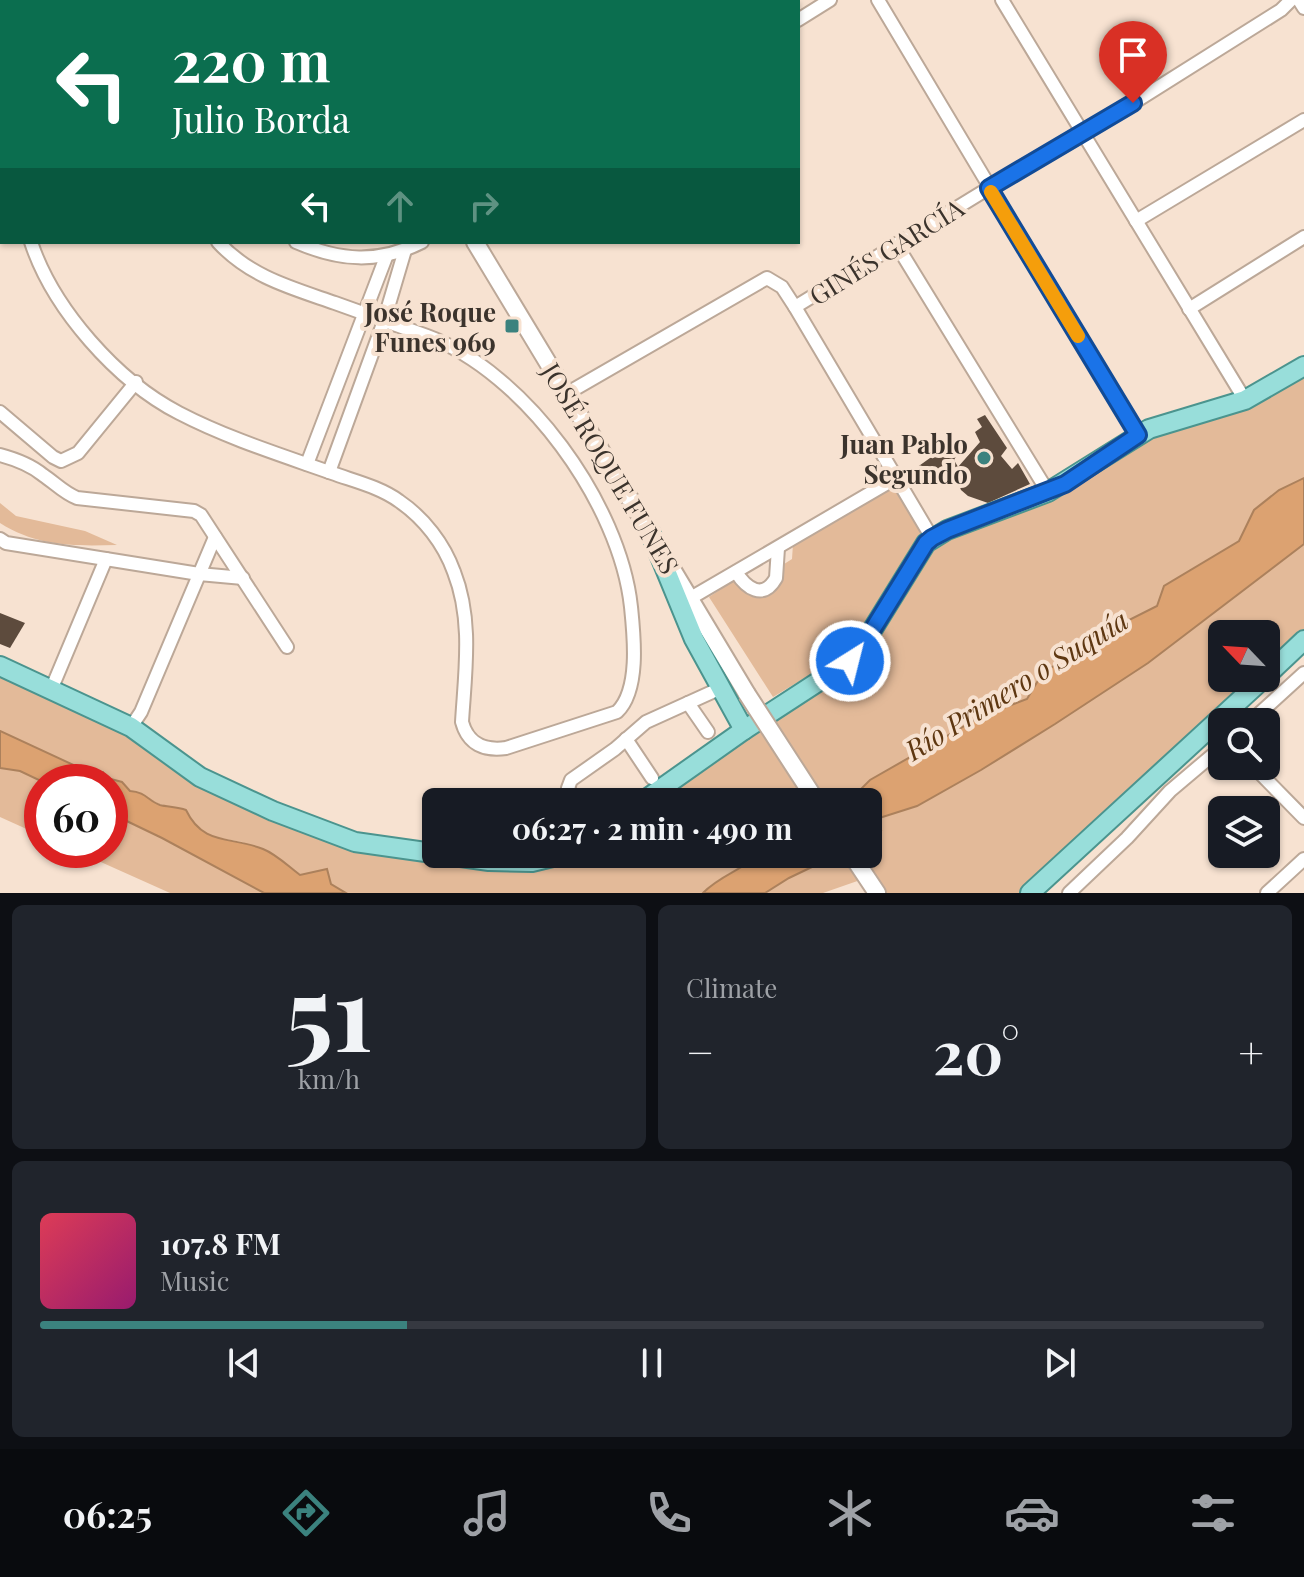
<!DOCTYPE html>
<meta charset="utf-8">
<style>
:root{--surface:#171b24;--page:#20242c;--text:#f1f3f6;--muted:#9ea1a6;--line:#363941;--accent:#3b827e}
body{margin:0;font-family:"Playfair Display",serif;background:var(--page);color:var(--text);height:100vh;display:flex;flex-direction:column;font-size:30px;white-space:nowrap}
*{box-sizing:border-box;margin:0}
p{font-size:26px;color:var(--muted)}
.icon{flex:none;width:44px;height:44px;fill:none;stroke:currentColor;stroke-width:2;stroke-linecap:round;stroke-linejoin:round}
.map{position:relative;height:893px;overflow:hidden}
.side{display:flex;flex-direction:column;gap:12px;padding:12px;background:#0d0f14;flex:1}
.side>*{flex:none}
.banner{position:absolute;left:0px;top:0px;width:800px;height:244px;box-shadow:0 2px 6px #0004;background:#0b6e4f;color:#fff;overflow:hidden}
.needle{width:52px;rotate:295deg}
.fabs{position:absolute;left:1208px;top:620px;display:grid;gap:16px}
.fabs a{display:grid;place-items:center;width:72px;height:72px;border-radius:12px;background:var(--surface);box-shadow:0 2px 6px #0004;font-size:40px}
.speed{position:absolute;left:24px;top:764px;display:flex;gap:16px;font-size:40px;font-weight:700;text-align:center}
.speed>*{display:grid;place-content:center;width:104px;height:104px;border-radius:50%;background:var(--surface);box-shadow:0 2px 6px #0004;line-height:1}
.speed .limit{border:12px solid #d22;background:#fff;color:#111}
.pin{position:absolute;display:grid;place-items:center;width:68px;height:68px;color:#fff;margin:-82px -34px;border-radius:50% 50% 50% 0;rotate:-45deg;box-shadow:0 0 8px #0007}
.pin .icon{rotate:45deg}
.me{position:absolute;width:88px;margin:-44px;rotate:36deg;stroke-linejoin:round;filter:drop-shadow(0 0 6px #0008)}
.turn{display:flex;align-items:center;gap:28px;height:168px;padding:0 40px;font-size:36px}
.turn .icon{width:104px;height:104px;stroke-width:2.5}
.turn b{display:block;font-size:56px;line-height:68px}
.lanes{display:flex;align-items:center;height:76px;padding:0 40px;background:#0003;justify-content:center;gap:40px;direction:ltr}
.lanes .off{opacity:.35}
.big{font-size:60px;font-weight:700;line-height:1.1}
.side .widget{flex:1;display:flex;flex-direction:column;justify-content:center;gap:12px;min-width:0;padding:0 28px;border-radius:12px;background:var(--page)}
.side .dial{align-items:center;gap:0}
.dial b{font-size:104px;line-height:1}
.song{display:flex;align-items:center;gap:24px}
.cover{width:96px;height:96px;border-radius:12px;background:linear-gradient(135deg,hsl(350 70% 55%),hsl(320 70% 35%))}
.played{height:8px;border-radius:4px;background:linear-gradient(90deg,var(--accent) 30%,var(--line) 30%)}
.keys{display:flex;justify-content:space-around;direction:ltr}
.heat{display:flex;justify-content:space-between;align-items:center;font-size:44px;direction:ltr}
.side .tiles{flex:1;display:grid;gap:12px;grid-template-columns:1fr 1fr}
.widget:last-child{grid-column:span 2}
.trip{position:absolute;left:422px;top:788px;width:460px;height:80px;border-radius:12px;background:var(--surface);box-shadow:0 2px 6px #0004;font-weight:700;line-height:80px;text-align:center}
.dock{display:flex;height:128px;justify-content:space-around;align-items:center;background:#090b0e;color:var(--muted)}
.dock .icon{width:56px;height:56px}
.dock .on{color:var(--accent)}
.dock b{font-size:36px;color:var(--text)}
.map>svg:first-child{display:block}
.green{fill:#e3ba99}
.water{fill:#dca271;stroke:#ac815c;stroke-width:2}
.building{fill:#5d4b3d}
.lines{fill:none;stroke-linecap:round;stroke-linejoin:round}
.street-casing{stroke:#bca898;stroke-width:16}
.secondary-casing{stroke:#bca898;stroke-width:20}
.primary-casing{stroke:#4b948e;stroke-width:22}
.street{stroke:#fff;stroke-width:12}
.secondary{stroke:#fff;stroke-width:16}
.primary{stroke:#98deda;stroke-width:18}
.secondary-bridge-casing{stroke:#bca898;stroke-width:20;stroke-linecap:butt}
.secondary-bridge{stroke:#fff;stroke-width:16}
.route-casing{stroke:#114b97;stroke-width:20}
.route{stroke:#1a73e8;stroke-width:14}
.slow{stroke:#f59e0b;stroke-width:14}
.poi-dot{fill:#3b827e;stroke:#f7e2d1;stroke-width:3}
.labels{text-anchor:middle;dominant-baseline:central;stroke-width:8;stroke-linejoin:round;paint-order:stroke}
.street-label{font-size:26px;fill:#3b332c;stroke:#f7e2d1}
.poi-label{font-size:26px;font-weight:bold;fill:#3b332c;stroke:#f7e2d1;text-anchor:end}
.water-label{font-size:28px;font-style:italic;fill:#5e3711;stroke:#f7e2d1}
</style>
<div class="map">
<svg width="1304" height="893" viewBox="0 0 1304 893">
<rect width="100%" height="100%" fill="#f7e2d1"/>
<!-- green -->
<g class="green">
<path d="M1304 366V478L1279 490 1254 510 1239 541 1208 561 1157 606 1121 624 1099 648 1042 674 1027 699 982 716 870 780 854 796 836 802H642L850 661 926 543 1048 492 1138 435Z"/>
<path d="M894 487 921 530 918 541 848 652 773 697 709 597 736 579C745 591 749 596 765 595L781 566 792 559 793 544Z"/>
<path d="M0 503 16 516 85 531 117 545C74 546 38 547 0 523Z"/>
<path d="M1304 544V640L1266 676V634H1222V678H1264L1030 893H877L866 878 823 893H765L789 878 839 854H868V840L881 830 872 820 917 806 981 770 1055 724 1148 663Z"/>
<path d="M0 670 131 727 188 769 355 842 489 861 565 854H760C741 869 719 876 703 893H346L331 884 300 875 283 862 242 842 214 837 194 827 186 810C177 807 168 807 160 804 148 800 146 792 130 791L122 782 93 774 0 731Z"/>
<path d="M0 768 20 771 43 782 42 836 0 817Z"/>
<path d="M110 813 162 838 264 893H170L74 850H110Z"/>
</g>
<!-- water -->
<g class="water">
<path d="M1304 478V544L1148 663 1055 724 981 770 917 806 873 820 881 830 868 840V802H836L854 796 870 780 982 716 1027 699 1042 674 1080 648H1100L1121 624 1157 606 1164 586 1239 541 1254 510 1279 490Z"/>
<path d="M0 731 93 774 103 772 107 778 122 782 130 791C146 792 148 801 160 805 168 807 177 807 186 810 203 846 231 836 263 849 276 854 288 866 300 875L327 869 331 884 346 893H264L162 838 110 813V782H43L20 771 0 768Z"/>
<path d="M760 854H839L789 878 765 893H703C719 876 742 870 760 854Z"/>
</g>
<!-- building -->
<g class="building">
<path d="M985 415 1007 448 1001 456 1012 469 1018 463 1030 484 988 503 968 496 961 490 954 472 919 473 916 468 951 443 959 451 954 460 958 467 980 442 975 432 982 427 977 419Z"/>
<path d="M0 613 25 623 10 648 0 644Z"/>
</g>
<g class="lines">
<defs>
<g id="street">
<path d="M65 0 66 2"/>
<path d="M190 0 192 2"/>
<path d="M482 0 483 2"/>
<path d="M618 0 619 2"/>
<path d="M725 0 726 2"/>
<path d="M878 0 1138 435"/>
<path d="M1002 0 1245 400"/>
<path d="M1299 0 1304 8"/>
<path d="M798 20 830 0"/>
<path d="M0 103 2 106"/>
<path d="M0 172 2 171"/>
<path d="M1136 221 1304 120"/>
<path d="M31 242C53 309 117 381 179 413 227 438 281 455 332 473 354 481 380 487 399 501 424 518 444 544 454 572 473 620 465 672 462 722 468 744 484 751 506 748L617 712C640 690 634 636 631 607 620 504 525 372 427 336 396 325 366 314 335 303 292 288 250 277 218 242"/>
<path d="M296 242C340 261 378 264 422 242"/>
<path d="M896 244 1048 492"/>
<path d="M795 307 932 538"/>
<path d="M1189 309 1304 237"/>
<path d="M566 394 767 278 782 287 795 307 989 188 1084 134 1281 10 1291 0"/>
<path d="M0 412 53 457 61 461 78 453 136 382"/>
<path d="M0 455C15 459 31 465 43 475 55 483 64 493 77 498L194 511 201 515 287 647"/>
<path d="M307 464 386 257"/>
<path d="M329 472 384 321 405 250"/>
<path d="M0 539 6 543 199 574 243 578"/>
<path d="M736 572C746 588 763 601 776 578L778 548"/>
<path d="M689 599 896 478"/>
<path d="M51 690 106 559"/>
<path d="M688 703 708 732"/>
<path d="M1250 722 1304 673"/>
<path d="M131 727 141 712 215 537"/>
<path d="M626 739 652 778"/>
<path d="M1253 766 1304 818"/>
<path d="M576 802 568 788 571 780 615 749 646 722 721 688"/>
<path d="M1069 893 1127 838 1170 791 1222 747"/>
<path d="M1267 893 1304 859"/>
</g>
<g id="secondary">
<path d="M328 0 329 2"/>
<path d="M215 2 219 0"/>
<path d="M0 133 2 132"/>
<path d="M475 242 656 542"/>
<path d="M672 569 747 694"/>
<path d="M851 854 877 893"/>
</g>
<g id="primary">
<path d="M650 532 694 639 744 730"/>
<path d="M0 666 131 727 200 777 273 811 355 842 489 861 532 862 565 854"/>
<path d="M1266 676 1304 640"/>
<path d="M642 802 744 730 850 661 858 653 926 543 947 530 1048 492 1149 429 1245 400 1304 366"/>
<path d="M1030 893 1264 678"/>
</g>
</defs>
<!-- street casing -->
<use href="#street" class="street-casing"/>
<!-- secondary casing -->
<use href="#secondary" class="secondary-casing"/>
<!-- primary casing -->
<use href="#primary" class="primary-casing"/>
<!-- street -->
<use href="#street" class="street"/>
<!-- secondary -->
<use href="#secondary" class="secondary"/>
<!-- primary -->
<use href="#primary" class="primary"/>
<defs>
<path id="secondary-bridge" d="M747 694 817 802"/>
</defs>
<!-- secondary-bridge casing -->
<use href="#secondary-bridge" class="secondary-bridge-casing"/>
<!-- secondary-bridge -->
<use href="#secondary-bridge" class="secondary-bridge"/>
</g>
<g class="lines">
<defs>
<path id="route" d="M850 661 858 653 926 543 932 538 947 530 1065 484 1138 435 989 188 1133 103"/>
</defs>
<!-- route casing -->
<use href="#route" class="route-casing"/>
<!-- route -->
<use href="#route" class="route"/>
<!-- slow -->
<path class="slow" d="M991 192 1078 336"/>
</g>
<!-- markers -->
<g class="poi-dot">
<rect x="504" y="318" width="16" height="16" rx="4"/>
<circle cx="984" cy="458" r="8"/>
</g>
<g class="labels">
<!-- street labels -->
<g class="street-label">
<text transform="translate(886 251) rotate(-32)">GINÉS GARCÍA</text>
<text transform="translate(611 468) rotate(59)">JOSÉ ROQUE FUNES</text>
</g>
<!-- poi labels -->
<g class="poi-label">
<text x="496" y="311">José Roque<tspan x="496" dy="30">Funes 969</tspan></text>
<text x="968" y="443">Juan Pablo<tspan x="968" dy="30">Segundo</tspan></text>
</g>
<!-- water labels -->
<g class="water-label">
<text transform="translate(1016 684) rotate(-32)">Río Primero o Suquía</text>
</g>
</g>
</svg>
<div class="fabs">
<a><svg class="needle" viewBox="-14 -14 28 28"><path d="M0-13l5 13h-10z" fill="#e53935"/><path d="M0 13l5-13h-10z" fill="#9ea1a6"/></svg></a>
<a><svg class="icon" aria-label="search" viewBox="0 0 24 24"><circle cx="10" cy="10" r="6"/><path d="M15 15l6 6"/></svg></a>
<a><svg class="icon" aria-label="layers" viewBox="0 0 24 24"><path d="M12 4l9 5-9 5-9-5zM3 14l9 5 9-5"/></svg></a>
</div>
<div class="speed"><div class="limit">60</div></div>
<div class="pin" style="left:1133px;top:103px;background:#d93025"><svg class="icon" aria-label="arrive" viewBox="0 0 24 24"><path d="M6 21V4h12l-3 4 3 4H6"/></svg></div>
<svg class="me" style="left:850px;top:661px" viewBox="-20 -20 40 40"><circle r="17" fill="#1a73e8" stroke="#fff" stroke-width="3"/><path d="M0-11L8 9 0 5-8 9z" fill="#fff"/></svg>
<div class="trip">06:27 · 2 min · 490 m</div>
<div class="banner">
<div class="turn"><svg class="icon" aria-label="left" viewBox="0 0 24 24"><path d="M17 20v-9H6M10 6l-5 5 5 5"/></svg><div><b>220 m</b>Julio Borda</div></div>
<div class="lanes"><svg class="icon" aria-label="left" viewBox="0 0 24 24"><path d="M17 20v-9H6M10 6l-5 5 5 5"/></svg><svg class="icon off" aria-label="ahead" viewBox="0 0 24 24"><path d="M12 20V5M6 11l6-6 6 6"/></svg><svg class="icon off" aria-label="right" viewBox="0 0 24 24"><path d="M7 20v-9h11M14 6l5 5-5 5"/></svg></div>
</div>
</div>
<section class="side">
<div class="tiles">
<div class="widget dial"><b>51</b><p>km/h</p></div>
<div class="widget"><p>Climate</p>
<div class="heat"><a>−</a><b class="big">20°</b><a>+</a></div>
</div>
<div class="widget">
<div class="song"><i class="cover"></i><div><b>107.8 FM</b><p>Music</p></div></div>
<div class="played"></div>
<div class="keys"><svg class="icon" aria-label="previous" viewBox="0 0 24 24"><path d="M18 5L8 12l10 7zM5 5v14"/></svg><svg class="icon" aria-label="pause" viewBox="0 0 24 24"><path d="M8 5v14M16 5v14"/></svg><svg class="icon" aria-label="next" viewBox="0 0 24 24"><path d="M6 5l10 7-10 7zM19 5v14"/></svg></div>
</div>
</div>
</section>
<nav class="dock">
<b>06:25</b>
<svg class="icon on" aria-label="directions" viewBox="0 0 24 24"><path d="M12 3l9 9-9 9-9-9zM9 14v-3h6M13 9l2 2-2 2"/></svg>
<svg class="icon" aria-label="music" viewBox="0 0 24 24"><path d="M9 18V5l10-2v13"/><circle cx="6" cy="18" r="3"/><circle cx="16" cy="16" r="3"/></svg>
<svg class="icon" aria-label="phone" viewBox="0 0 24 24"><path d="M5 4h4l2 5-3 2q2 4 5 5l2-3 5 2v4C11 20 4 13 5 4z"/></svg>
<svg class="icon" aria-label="climate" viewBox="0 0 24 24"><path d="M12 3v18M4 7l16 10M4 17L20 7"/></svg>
<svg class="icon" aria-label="car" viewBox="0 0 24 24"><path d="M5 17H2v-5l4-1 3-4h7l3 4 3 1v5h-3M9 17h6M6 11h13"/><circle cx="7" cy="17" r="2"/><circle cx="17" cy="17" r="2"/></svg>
<svg class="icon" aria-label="filters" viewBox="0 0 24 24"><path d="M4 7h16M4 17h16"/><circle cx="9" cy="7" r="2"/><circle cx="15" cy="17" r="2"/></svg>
</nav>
